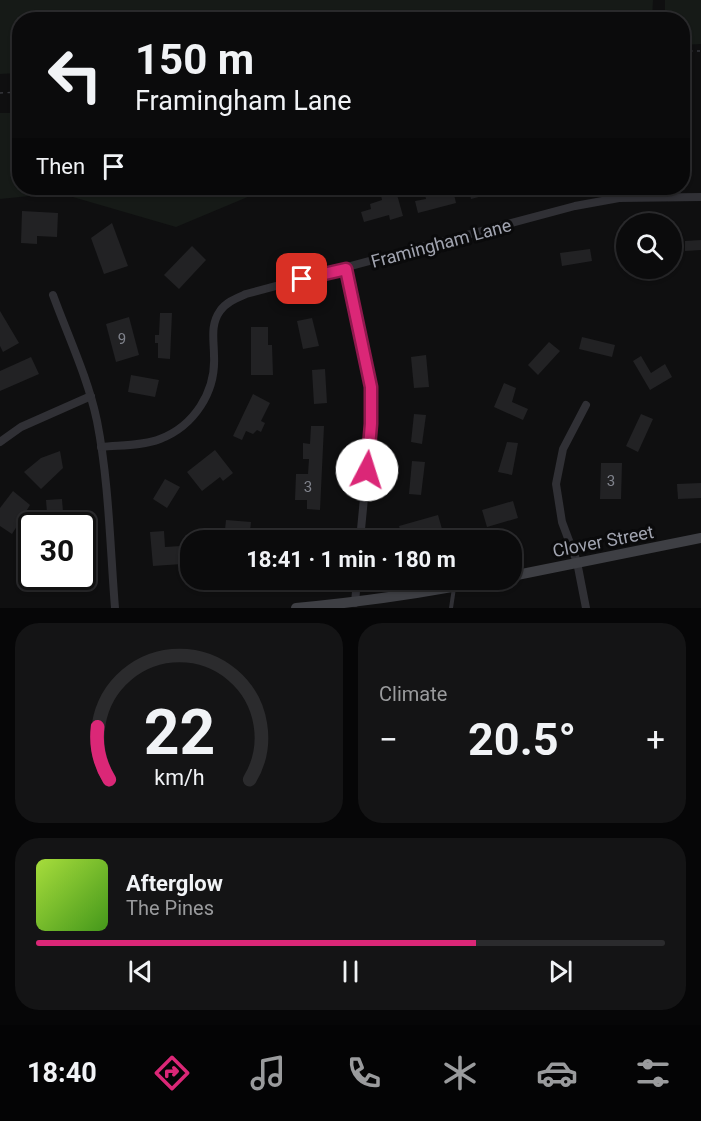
<!DOCTYPE html>
<meta charset="utf-8">
<style>
:root{--surface:#0b0b0c;--page:#141415;--text:#f1f3f6;--muted:#9a9b9d;--line:#2b2b2d;--accent:#db2777}
body{margin:0;font-family:Roboto,sans-serif;background:var(--page);color:var(--text);height:100vh;display:flex;flex-direction:column;font-size:22px;white-space:nowrap}
*{box-sizing:border-box;margin:0}
p{font-size:20px;color:var(--muted)}
.icon{flex:none;width:33px;height:33px;fill:none;stroke:currentColor;stroke-width:2;stroke-linecap:round;stroke-linejoin:round}
.map{position:relative;height:608px;overflow:hidden}
.details{display:flex;flex-direction:column;gap:15px;padding:15px;background:#060607;flex:1}
.details>*{flex:none}
.banner{position:absolute;left:12px;top:12px;width:678px;height:183px;border-radius:24px;box-shadow:0 2px 4px #0004,0 0 0 2px var(--line);background:#0b0b0c;color:var(--text);overflow:hidden}
.controls{position:absolute;left:616px;top:213px;display:grid;gap:12px}
.controls a{display:grid;place-items:center;width:66px;height:66px;border-radius:50%;background:var(--surface);box-shadow:0 2px 4px #0004,0 0 0 2px var(--line);font-size:30px}
.speed{position:absolute;left:18px;top:512px;display:flex;gap:12px;font-size:30px;font-weight:700;text-align:center}
.speed>*{display:grid;place-content:center;width:78px;height:78px;border-radius:50%;background:var(--surface);box-shadow:0 2px 4px #0004,0 0 0 2px var(--line);line-height:1}
.speed .limit{border:3px solid #111;border-radius:9px;background:#fff;color:#111}
.pin{position:absolute;display:grid;place-items:center;width:51px;height:51px;color:#fff;margin:-26px;border-radius:12px;box-shadow:0 3px 9px #0006}
.me{position:absolute;width:66px;margin:-33px;rotate:5deg;stroke-linejoin:round;filter:drop-shadow(0 0 4px #0008)}
.turn{display:flex;align-items:center;gap:21px;height:126px;padding:0 24px;font-size:27px}
.turn .icon{width:78px;height:78px;stroke-width:2.5}
.turn b{display:block;font-size:42px;line-height:51px}
.then{display:flex;align-items:center;height:57px;padding:0 24px;background:#0003;gap:12px;font-size:22px}
.big{font-size:45px;font-weight:700;line-height:1.1}
.details .tile{flex:1;display:flex;flex-direction:column;justify-content:center;gap:9px;min-width:0;padding:0 21px;border-radius:24px;background:var(--page)}
.details .dial{align-items:center;gap:0}
.dial svg{height:156px;overflow:visible;fill:none;stroke:var(--line);stroke-width:7;stroke-linecap:round;text-anchor:middle}
.dial text{fill:var(--text);stroke:none}
.song{display:flex;align-items:center;gap:18px}
.cover{width:72px;height:72px;border-radius:9px;background:linear-gradient(135deg,hsl(80 70% 55%),hsl(100 70% 35%))}
.played{height:6px;border-radius:3px;background:linear-gradient(90deg,var(--accent) 70%,var(--line) 70%)}
.keys{display:flex;justify-content:space-around;direction:ltr}
.heat{display:flex;justify-content:space-between;align-items:center;font-size:33px;direction:ltr}
.details .tiles{flex:1;display:grid;gap:15px;grid-template-columns:1fr 1fr}
.tile:last-child{grid-column:span 2}
.trip{position:absolute;left:180px;top:530px;width:342px;height:60px;border-radius:24px;background:var(--surface);box-shadow:0 2px 4px #0004,0 0 0 2px var(--line);font-weight:700;line-height:60px;text-align:center}
.tab-bar{display:flex;height:96px;justify-content:space-around;align-items:center;background:#040405;color:var(--muted)}
.tab-bar .icon{width:42px;height:42px}
.tab-bar .active{color:var(--accent)}
.tab-bar b{font-size:27px;color:var(--text)}
.map>svg:first-child{display:block}
.green{fill:#161a17}
.building{fill:#222224}
.lines{fill:none;stroke-linecap:round;stroke-linejoin:round}
.path{stroke:#36373c;stroke-width:1.5;stroke-dasharray:3 4.5;stroke-linecap:butt}
.lane{stroke:#303035;stroke-width:4}
.street{stroke:#303035;stroke-width:8}
.secondary{stroke:#3e3f44;stroke-width:10}
.route-casing{stroke:#8e194d;stroke-width:15}
.route{stroke:#db2777;stroke-width:10}
.labels{text-anchor:middle;dominant-baseline:central;stroke-width:6;stroke-linejoin:round;paint-order:stroke}
.number-label{font-size:15px;fill:#80838c}
.street-label{font-size:18px;fill:#a1a4b0;stroke:#0a0a0b}
</style>
<div class="map">
<svg width="701" height="608" viewBox="0 0 701 608">
<rect width="100%" height="100%" fill="#0f0f10"/>
<!-- green -->
<g class="green">
<path d="M0 0H653L652 20H20L19 73 0 74Z"/>
<path d="M665 0H701V44L683 45 682 20 665 19Z"/>
<path d="M0 113H19L20 188H269L176 227 59 193 0 199Z"/>
</g>
<!-- building -->
<g class="building">
<path d="M434 188 436 195 453 190 456 203 418 213 415 201 426 199 424 191Z"/>
<path d="M468 188H505L506 190 471 199Z"/>
<path d="M396 191 403 216 390 220 389 215 364 222 361 212 371 209 370 204 382 200 381 195Z"/>
<path d="M22 211 58 213 57 237 37 236V244L21 243Z"/>
<path d="M112 223 128 266 104 274 91 238Z"/>
<path d="M701 240V250L685 251V241Z"/>
<path d="M192 246 206 260 179 289 164 275Z"/>
<path d="M590 249 592 261 562 266 560 253Z"/>
<path d="M0 311 19 343 3 352 0 346Z"/>
<path d="M160 313H172L170 359 158 358V343H155V335H159Z"/>
<path d="M129 317 139 355 116 362 106 324Z"/>
<path d="M312 318 319 346 303 349 297 321Z"/>
<path d="M251 327H268V345H272L273 375H251Z"/>
<path d="M582 337 615 345 612 357 579 349Z"/>
<path d="M549 342 560 351 538 375 528 365Z"/>
<path d="M426 355 429 387 414 388 411 357Z"/>
<path d="M641 356 651 373 665 364 672 377 650 390 633 361Z"/>
<path d="M31 357 39 374 0 391V371Z"/>
<path d="M325 369 327 403 314 404 312 370Z"/>
<path d="M131 375 159 380 155 397 128 392Z"/>
<path d="M504 383 516 388 512 402 528 409 523 420 494 407Z"/>
<path d="M253 394 270 403 261 421 265 423 261 432 257 430 253 434 246 431 242 440 233 436Z"/>
<path d="M414 414 426 415 422 444 411 442Z"/>
<path d="M641 414 653 419 638 452 626 446Z"/>
<path d="M311 426H324L320 510 307 509V500H295L296 474H308L309 459H303V443L310 444Z"/>
<path d="M507 442 518 443 512 475 498 472Z"/>
<path d="M215 450 233 473 223 481 220 477 202 491 187 472Z"/>
<path d="M60 451 63 468 41 489 24 472 41 458Z"/>
<path d="M412 461 425 462 421 495 409 494Z"/>
<path d="M601 463H622L621 499H600Z"/>
<path d="M165 479 180 487 167 508 153 499Z"/>
<path d="M701 483V498L678 499 677 484Z"/>
<path d="M13 491 30 505 12 534 0 526V508Z"/>
<path d="M62 499 64 525H48L46 500Z"/>
<path d="M513 501 518 518 487 527 482 510Z"/>
<path d="M438 515 442 529 403 540 399 526Z"/>
<path d="M226 520 251 522 249 540H224Z"/>
<path d="M164 531 165 547 181 546 182 564 153 566 150 532Z"/>
</g>
<g class="lines">
<!-- path -->
<g class="path">
<path d="M682 51H701"/>
<path d="M0 93 20 92"/>
</g>
<!-- lane -->
<path class="lane" d="M451 608 454 588"/>
<!-- street -->
<g class="street">
<path d="M346 269 371 387V424L360 540"/>
<path d="M53 295C68 336 88 378 97 421 109 482 110 546 115 608"/>
<path d="M0 442 21 427 91 396"/>
<path d="M101 447C120 445 142 446 160 439 194 426 216 392 214 356 214 340 210 325 220 311 226 302 237 298 246 294L575 206 619 198 701 197"/>
<path d="M355 603 357 579"/>
<path d="M586 608 577 562 562 522 556 484 563 449 586 405"/>
</g>
<!-- secondary -->
<g class="secondary">
<path d="M512 576 701 538"/>
<path d="M296 608C363 602 429 592 495 579"/>
</g>
</g>
<g class="lines">
<defs>
<path id="route" d="M302 279 346 269 371 387V424L367 470"/>
</defs>
<!-- route casing -->
<use href="#route" class="route-casing"/>
<!-- route -->
<use href="#route" class="route"/>
</g>
<g class="labels">
<!-- number labels -->
<g class="number-label">
<text x="122" y="339">9</text>
<text x="611" y="481">3</text>
<text x="308" y="487">3</text>
</g>
<!-- street labels -->
<g class="street-label">
<text transform="translate(441 243) rotate(-15)">Framingham Lane</text>
<text transform="translate(603 541) rotate(-11)">Clover Street</text>
</g>
</g>
</svg>
<div class="controls">
<a><svg class="icon" aria-label="search" viewBox="0 0 24 24"><circle cx="10" cy="10" r="6"/><path d="M15 15l6 6"/></svg></a>
</div>
<div class="speed"><div class="limit">30</div></div>
<div class="pin" style="left:302px;top:279px;background:#d93025"><svg class="icon" aria-label="arrive" viewBox="0 0 24 24"><path d="M6 21V4h12l-3 4 3 4H6"/></svg></div>
<svg class="me" style="left:367px;top:470px" viewBox="-20 -20 40 40"><circle r="19" fill="#fff"/><path d="M0-13L10 11 0 6-10 11z" fill="#db2777"/></svg>
<div class="trip">18:41 · 1 min · 180 m</div>
<div class="banner">
<div class="turn"><svg class="icon" aria-label="left" viewBox="0 0 24 24"><path d="M17 20v-9H6M10 6l-5 5 5 5"/></svg><div><b>150 m</b>Framingham Lane</div></div>
<div class="then">Then<svg class="icon" aria-label="arrive" viewBox="0 0 24 24"><path d="M6 21V4h12l-3 4 3 4H6"/></svg></div>
</div>
</div>
<section class="details">
<div class="tiles">
<div class="tile dial"><svg viewBox="0 0 100 80">
<path d="M14 69A42 42 0 1 1 86 69"/>
<path d="M14 69A42 42 0 0 1 8 42" stroke="#db2777"/>
<text x="50" y="56" font-size="32" font-weight="700">22</text>
<text x="50" y="72" font-size="11">km/h</text>
</svg></div>
<div class="tile"><p>Climate</p>
<div class="heat"><a>−</a><b class="big">20.5°</b><a>+</a></div>
</div>
<div class="tile">
<div class="song"><i class="cover"></i><div><b>Afterglow</b><p>The Pines</p></div></div>
<div class="played"></div>
<div class="keys"><svg class="icon" aria-label="previous" viewBox="0 0 24 24"><path d="M18 5L8 12l10 7zM5 5v14"/></svg><svg class="icon" aria-label="pause" viewBox="0 0 24 24"><path d="M8 5v14M16 5v14"/></svg><svg class="icon" aria-label="next" viewBox="0 0 24 24"><path d="M6 5l10 7-10 7zM19 5v14"/></svg></div>
</div>
</div>
</section>
<nav class="tab-bar">
<b>18:40</b>
<svg class="icon active" aria-label="directions" viewBox="0 0 24 24"><path d="M12 3l9 9-9 9-9-9zM9 14v-3h6M13 9l2 2-2 2"/></svg>
<svg class="icon" aria-label="music" viewBox="0 0 24 24"><path d="M9 18V5l10-2v13"/><circle cx="6" cy="18" r="3"/><circle cx="16" cy="16" r="3"/></svg>
<svg class="icon" aria-label="phone" viewBox="0 0 24 24"><path d="M5 4h4l2 5-3 2q2 4 5 5l2-3 5 2v4C11 20 4 13 5 4z"/></svg>
<svg class="icon" aria-label="climate" viewBox="0 0 24 24"><path d="M12 3v18M4 7l16 10M4 17L20 7"/></svg>
<svg class="icon" aria-label="car" viewBox="0 0 24 24"><path d="M5 17H2v-5l4-1 3-4h7l3 4 3 1v5h-3M9 17h6M6 11h13"/><circle cx="7" cy="17" r="2"/><circle cx="17" cy="17" r="2"/></svg>
<svg class="icon" aria-label="filters" viewBox="0 0 24 24"><path d="M4 7h16M4 17h16"/><circle cx="9" cy="7" r="2"/><circle cx="15" cy="17" r="2"/></svg>
</nav>
